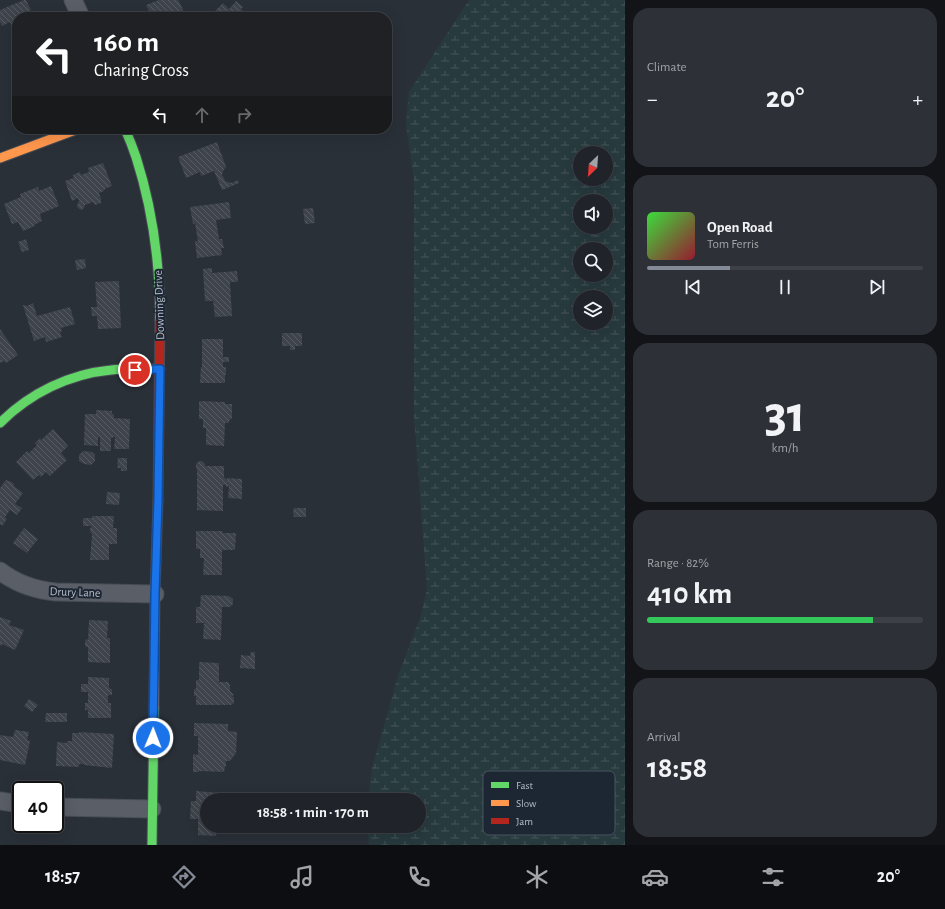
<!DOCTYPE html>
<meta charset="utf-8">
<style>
:root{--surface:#20242a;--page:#2d3036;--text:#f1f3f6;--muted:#a2a4a8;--line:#3d4147;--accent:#848b96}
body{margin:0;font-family:"Alegreya Sans",sans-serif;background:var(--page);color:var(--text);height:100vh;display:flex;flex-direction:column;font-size:15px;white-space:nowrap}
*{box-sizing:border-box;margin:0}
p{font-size:13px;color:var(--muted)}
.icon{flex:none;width:22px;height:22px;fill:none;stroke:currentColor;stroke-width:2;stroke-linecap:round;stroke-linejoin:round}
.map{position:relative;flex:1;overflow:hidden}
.drawer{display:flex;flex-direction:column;gap:8px;padding:8px;background:#121417;width:320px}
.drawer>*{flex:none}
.banner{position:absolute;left:12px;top:12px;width:380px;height:122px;border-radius:16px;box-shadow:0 4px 16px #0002,0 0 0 1px var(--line);background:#202124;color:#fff;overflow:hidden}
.needle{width:26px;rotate:205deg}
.fabs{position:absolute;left:573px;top:146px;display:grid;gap:8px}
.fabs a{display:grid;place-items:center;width:40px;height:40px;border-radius:50%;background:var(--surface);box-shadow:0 4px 16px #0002,0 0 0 1px var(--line);font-size:20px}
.speed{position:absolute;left:12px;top:781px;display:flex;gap:8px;font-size:20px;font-weight:700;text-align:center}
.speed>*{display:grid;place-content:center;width:52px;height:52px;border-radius:50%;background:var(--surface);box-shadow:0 4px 16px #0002,0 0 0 1px var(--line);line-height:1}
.speed .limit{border:2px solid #111;border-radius:6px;background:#fff;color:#111}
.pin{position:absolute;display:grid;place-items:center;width:34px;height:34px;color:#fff;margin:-17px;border:2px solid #fff;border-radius:50%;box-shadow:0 1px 4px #0007}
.me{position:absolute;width:44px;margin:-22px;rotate:1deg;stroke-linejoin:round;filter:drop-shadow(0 0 3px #0008)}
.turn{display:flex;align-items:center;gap:14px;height:84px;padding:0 16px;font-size:18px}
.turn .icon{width:52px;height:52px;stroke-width:2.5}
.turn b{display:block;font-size:28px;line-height:34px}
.lanes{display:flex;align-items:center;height:38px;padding:0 16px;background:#0003;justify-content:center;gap:20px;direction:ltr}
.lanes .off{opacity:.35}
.big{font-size:30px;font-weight:700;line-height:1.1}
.drawer .tile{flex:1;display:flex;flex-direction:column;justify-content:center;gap:6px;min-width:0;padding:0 14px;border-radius:16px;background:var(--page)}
.drawer .dial{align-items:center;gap:0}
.dial b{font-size:52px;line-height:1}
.song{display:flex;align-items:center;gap:12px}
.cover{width:48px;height:48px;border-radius:6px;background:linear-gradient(135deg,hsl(120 70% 55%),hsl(350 70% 35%))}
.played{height:4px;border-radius:2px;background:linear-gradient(90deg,var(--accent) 30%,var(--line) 30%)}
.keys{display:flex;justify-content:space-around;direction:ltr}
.heat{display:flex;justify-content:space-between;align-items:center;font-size:22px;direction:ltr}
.charge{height:6px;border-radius:3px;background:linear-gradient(90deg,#34c759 82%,var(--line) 0)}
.trip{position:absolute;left:200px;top:793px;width:226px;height:40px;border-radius:20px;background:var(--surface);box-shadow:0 4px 16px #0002,0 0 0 1px var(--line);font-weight:700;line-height:40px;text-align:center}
.tabs{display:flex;height:64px;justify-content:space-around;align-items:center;background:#0d0e11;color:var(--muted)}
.tabs .icon{width:28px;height:28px}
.tabs .current{color:var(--accent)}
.tabs b{font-size:18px;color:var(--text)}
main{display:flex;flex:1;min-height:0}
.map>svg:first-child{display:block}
.wetland{fill:url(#wetland-marsh);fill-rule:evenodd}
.building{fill:url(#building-back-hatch)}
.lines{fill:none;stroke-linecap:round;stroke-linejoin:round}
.street-casing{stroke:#484c55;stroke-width:19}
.fast-casing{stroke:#484c55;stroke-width:11}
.slow-casing{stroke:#484c55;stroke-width:11}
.jam-casing{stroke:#484c55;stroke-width:11}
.street{stroke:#5a5e66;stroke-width:17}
.fast{stroke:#63d668;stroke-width:9}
.slow{stroke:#ff974d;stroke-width:9}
.jam{stroke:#b3261e;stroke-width:9}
.route-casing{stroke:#114b97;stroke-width:10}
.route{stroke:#1a73e8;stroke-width:7}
.labels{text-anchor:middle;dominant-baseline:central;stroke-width:4;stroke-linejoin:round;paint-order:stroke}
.street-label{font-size:12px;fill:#b4bcc9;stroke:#1d2633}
.key{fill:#1d2633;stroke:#4a5360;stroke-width:1}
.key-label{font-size:11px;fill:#b4bcc9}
</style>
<main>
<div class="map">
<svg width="625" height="845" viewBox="0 0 625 845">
<defs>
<pattern id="wetland-marsh" width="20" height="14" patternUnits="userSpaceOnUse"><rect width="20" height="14" fill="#273a3e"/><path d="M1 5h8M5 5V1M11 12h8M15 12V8" fill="none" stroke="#445559"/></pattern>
<pattern id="building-back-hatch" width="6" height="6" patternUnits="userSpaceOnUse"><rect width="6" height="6" fill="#3f444c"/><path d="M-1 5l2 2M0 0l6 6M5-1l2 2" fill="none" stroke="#585d64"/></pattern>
</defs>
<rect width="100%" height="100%" fill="#2a3038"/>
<!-- wetland -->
<path class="wetland" d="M469 0H625V845H369L367 826H419V800H368L372 768 398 676 420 618 427 589 414 415V180L406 125 409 92ZM580 153H606V179H580ZM580 201H606V227H580ZM580 249H606V275H580ZM580 297H606V323H580Z"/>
<!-- building -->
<g class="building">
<path d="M24 0H26L31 10 28 11 31 17H17V44L14 36 16 35 10 22 2 26 0 22V10Z"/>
<path d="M159 0H177L179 1 186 17H141L150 13 146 5Z"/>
<path d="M236 1 243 7 241 9 248 17H209L223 3 229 9Z"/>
<path d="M217 142 226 167 223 171 222 175 224 178 225 181 228 182 232 183 238 180 239 183 222 190 214 171 201 176 200 172 186 178 178 157Z"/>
<path d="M103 163 112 186 105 189 104 191 99 193 101 199V203L95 205 93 202 85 205 84 208 81 210 78 208 77 206 79 201 78 198 72 201 65 181 74 178 73 175 80 172 81 175 89 172 88 168Z"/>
<path d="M51 186 59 206 40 214 42 221 34 225 35 226 23 231 18 222 12 224 4 204 21 197 20 194 38 187 39 191Z"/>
<path d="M229 202 231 218 216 220 219 239H222L224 248H221L222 255 197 258 195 241H198L195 223 193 224 190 207Z"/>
<path d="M313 208 315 223 305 224 303 209Z"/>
<path d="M26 239 29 250 22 252 18 242Z"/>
<path d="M85 259 86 268 77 270 75 260Z"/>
<path d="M212 268V273L237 271 238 282H230L232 316 215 317 213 301H205L203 269Z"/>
<path d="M119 281 121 328 98 329 97 316H92L91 307H97L95 282Z"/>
<path d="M33 303 37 316 70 307 75 324 61 328 62 331 60 332 62 337 46 342 45 337 34 341 23 305 27 306Z"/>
<path d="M0 329 18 355 6 363 4 361 0 363Z"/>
<path d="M282 333H302V346H295V350H290V346H282Z"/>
<path d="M202 339H223V357H229V362H223V367H226V375H225V383H200L201 367H202Z"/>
<path d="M199 401 225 402V404H232V418L229 421V423H225L224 446 206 445V428H203V419H199Z"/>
<path d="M96 410 112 411V414H114V418L130 419 129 449H114L115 437H113V438H111V451H100V437L98 438V446L84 445 85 414H96Z"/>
<path d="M53 429 68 446 61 453 67 460 50 476 46 472 41 477 39 475 33 480 16 462 27 451 29 453 37 445 35 443 40 438 41 440Z"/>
<path d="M83 451 92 452 95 455V461L91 465 84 464 79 461V455Z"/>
<path d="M117 458H127V471H121V468H117L118 466 117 463 118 460Z"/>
<path d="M199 461H202L205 464V466H224V478H225L227 480V478L242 479V499L228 498 229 486 226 487V484L225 485H223V511L197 510V469L196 467V464Z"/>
<path d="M6 480 8 481H10L14 484V486L23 493 15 504 22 508 17 515 10 510 5 517 7 519 2 526 0 524V488Z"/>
<path d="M107 492 120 493 119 505 106 504Z"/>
<path d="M294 508H306V517H294L293 512Z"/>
<path d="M92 516H114L113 528H117V544H109V560H90L92 534 90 532V529L92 526H83V518H92Z"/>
<path d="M24 528 38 539 27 553 13 543Z"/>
<path d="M196 531H223L222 533H236L235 550H222V575H203L204 558H200V549H196Z"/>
<path d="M201 595 229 596 233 599V604L230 607H222L221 640 203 639 204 623H196V607H200Z"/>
<path d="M0 617 11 621 9 625 24 630 15 650 2 644V646L0 645Z"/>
<path d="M89 620 108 621 107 638H110V663L88 662V647H86L85 645V641L86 639 88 640Z"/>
<path d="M251 652H255V669L240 668 241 655 250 656Z"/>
<path d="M199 662 219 663V682H228L230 685V691L234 695 232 696 234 698V703L231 705H196V696H194V689H196V680H199Z"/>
<path d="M88 677 109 678V688H110V689H112V695H108V703H111V718H88V710H85V703H88V692H81V684H88Z"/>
<path d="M29 699 38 705 32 712 24 706Z"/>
<path d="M46 713H67V722H45Z"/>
<path d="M194 723 228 724V731L237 732 236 753 230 761H225L226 762V766L225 767 224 772 199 771V772H193V754L198 755V736H194Z"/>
<path d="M15 730 29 732 27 740 30 741 25 765 0 760V735L13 737Z"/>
<path d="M79 732 114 734 112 768 84 765V764H79V767L56 766 57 742 67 743V741H72V733H79Z"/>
<path d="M196 791 233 794V800H207V826H217L216 836 198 835V819H190L191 801H196Z"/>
<rect x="315" y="794" width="8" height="6"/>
</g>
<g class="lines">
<defs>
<g id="street">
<path d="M73 0 81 17"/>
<path d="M0 571C17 584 35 590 56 592L155 594"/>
<path d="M0 801 21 804"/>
<path d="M55 807 152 809"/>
</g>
<g id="fast">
<path d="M125 129C129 138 133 148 136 157 153 210 160 266 160 320"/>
<path d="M0 423C30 393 69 374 111 370 127 368 144 369 160 369"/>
<path d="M152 845 154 708"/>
</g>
<g id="slow">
<path d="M0 158 78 129"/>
<path d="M154 708 155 594 158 500"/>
</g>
<path id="jam" d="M158 500 160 320"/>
</defs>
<!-- street casing -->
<use href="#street" class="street-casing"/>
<!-- fast casing -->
<use href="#fast" class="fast-casing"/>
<!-- slow casing -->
<use href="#slow" class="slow-casing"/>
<!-- jam casing -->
<use href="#jam" class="jam-casing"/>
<!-- street -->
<use href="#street" class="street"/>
<!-- fast -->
<use href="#fast" class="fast"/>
<!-- slow -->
<use href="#slow" class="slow"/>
<!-- jam -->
<use href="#jam" class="jam"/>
</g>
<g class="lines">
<defs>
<path id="route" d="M135 370 160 369 158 499 155 594 153 738"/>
</defs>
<!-- route casing -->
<use href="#route" class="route-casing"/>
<!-- route -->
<use href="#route" class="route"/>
</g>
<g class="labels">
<!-- street labels -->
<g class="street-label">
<text transform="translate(159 305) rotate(-92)">Downing Drive</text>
<text transform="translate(75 592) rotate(2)">Drury Lane</text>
</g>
</g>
<!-- legend -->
<rect x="483" y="771" width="132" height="64" rx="6" class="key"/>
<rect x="491" y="782" width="18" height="6" fill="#63d668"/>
<rect x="491" y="800" width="18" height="6" fill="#ff974d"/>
<rect x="491" y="818" width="18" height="6" fill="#b3261e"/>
<g class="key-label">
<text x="516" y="789">Fast</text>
<text x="516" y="807">Slow</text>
<text x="516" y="825">Jam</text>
</g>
</svg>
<div class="fabs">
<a><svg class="needle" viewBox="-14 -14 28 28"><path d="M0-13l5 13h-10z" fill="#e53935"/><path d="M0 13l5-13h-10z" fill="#a2a4a8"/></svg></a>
<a><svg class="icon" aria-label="sound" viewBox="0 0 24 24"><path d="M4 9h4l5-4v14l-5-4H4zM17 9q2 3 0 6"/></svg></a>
<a><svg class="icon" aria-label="search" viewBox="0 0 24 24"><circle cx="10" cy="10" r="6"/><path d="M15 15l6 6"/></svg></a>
<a><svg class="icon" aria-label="layers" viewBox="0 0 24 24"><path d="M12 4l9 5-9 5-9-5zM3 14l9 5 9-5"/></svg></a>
</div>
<div class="speed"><div class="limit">40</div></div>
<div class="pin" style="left:135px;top:370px;background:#d93025"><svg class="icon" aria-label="arrive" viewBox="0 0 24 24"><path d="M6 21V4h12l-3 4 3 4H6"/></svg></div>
<svg class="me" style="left:153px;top:738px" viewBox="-20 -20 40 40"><circle r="17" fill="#1a73e8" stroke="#fff" stroke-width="3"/><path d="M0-11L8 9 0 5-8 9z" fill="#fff"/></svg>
<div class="trip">18:58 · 1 min · 170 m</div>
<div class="banner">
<div class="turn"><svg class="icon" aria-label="left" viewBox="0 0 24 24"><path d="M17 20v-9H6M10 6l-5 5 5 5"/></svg><div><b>160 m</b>Charing Cross</div></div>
<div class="lanes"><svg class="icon" aria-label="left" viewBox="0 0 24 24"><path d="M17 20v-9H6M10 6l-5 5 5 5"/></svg><svg class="icon off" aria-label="ahead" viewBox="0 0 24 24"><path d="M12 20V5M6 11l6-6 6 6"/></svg><svg class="icon off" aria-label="right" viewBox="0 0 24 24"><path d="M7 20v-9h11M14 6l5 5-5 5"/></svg></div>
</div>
</div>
<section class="drawer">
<div class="tile"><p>Climate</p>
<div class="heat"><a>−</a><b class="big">20°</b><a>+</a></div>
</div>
<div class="tile">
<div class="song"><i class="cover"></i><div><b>Open Road</b><p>Tom Ferris</p></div></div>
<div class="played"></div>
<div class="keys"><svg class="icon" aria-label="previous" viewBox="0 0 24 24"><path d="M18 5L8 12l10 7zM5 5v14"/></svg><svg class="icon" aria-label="pause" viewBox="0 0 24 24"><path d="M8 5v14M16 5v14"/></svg><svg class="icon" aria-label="next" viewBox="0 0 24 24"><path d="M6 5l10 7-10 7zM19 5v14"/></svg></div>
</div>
<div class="tile dial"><b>31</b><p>km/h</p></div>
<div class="tile"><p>Range · 82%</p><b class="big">410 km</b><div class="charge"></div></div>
<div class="tile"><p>Arrival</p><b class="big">18:58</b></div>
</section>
</main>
<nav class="tabs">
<b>18:57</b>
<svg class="icon current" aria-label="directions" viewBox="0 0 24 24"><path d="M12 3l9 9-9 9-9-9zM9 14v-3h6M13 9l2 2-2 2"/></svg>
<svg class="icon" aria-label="music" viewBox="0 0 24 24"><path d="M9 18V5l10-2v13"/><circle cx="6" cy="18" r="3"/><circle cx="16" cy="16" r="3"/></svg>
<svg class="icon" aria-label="phone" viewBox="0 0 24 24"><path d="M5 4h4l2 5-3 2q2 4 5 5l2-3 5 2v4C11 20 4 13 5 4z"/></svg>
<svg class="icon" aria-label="climate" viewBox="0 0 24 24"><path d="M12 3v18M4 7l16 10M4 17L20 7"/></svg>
<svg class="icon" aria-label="car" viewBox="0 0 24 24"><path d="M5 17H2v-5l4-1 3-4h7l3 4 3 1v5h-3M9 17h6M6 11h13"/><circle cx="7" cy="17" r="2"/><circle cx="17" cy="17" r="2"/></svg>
<svg class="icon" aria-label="filters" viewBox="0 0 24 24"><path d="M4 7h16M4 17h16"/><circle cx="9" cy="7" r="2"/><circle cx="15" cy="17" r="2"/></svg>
<b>20°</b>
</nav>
